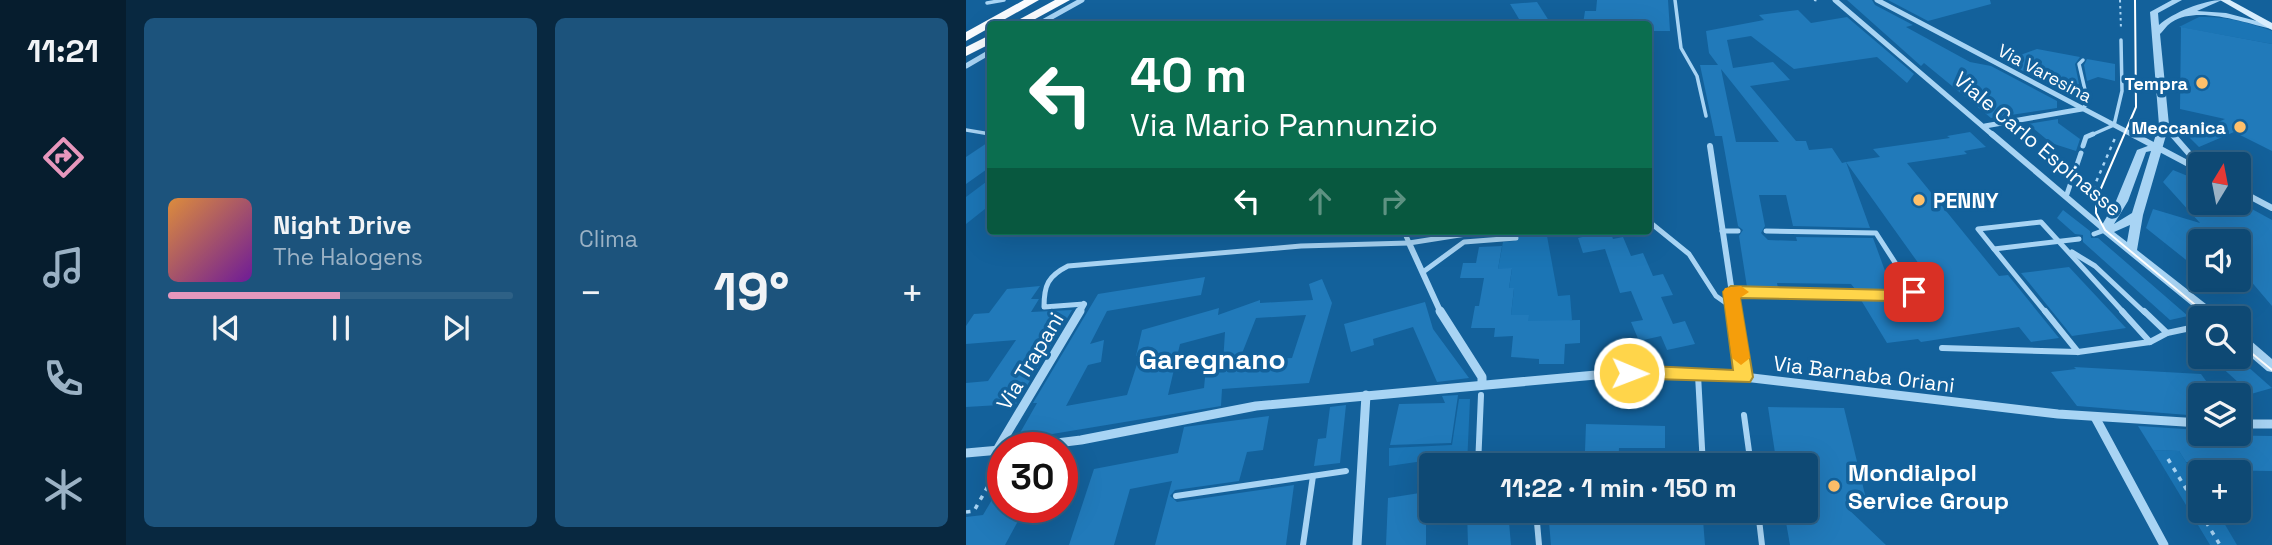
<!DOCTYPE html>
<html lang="it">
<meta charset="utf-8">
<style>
:root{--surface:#0e4974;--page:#1c537c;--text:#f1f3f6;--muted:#9bb2c5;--line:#2e6186;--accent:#e797bd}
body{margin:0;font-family:"Space Grotesk",sans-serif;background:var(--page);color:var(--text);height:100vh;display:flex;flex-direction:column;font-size:26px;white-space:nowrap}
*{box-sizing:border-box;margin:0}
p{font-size:23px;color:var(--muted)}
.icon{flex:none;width:38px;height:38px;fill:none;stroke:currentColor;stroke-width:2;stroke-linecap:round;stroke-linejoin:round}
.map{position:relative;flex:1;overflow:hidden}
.details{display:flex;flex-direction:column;gap:18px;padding:18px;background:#082840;width:840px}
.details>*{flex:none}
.banner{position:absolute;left:21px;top:21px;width:665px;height:214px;border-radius:7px;box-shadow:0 7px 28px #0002,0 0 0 2px var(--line);background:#0b6e4f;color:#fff;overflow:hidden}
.needle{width:46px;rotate:10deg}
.controls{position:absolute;left:1222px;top:152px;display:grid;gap:14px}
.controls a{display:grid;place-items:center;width:63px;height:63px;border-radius:7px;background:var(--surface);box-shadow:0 7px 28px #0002,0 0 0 2px var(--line);font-size:35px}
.speed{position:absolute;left:21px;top:432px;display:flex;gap:14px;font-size:35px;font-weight:700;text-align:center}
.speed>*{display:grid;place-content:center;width:91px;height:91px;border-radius:50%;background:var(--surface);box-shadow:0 7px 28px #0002,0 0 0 2px var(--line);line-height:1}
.speed .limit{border:10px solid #d22;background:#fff;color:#111}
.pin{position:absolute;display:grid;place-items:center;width:60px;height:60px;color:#fff;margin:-30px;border-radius:14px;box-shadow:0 4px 10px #0006}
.me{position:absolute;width:77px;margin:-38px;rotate:91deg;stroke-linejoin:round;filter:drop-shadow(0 0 5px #0008)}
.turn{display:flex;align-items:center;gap:24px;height:147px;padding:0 28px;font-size:32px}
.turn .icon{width:91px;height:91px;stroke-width:2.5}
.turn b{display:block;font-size:49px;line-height:60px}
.lanes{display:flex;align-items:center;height:66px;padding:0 28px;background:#0003;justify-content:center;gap:35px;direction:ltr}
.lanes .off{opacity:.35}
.big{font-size:52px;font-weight:700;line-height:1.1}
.details .card{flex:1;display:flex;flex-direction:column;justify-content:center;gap:10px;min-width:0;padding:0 24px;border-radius:10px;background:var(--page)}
.song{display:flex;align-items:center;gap:21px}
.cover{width:84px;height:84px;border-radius:10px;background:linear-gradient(135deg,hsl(30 70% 55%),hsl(280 70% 35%))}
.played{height:7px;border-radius:4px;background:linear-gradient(90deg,var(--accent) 50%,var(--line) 50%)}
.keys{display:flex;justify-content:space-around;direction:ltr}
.heat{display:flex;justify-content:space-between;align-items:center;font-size:38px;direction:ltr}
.details .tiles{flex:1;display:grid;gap:18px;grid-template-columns:repeat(2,1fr)}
.trip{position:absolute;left:453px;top:453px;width:399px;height:70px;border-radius:7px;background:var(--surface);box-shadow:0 7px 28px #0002,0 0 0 2px var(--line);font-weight:700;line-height:70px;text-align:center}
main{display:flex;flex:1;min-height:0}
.tabs{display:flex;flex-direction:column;width:126px;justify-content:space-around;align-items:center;background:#061d2e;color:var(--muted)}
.tabs .icon{width:49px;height:49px}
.tabs .selected{color:var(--accent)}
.tabs b{font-size:32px;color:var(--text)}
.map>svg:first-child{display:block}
.green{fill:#1b75b5}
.building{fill:#217aba;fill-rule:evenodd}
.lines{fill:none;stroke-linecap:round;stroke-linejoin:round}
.path-far2{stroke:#a8d4f4;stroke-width:2;stroke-dasharray:2.5 3.5;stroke-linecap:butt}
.path-far1{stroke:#a8d4f4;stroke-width:2.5;stroke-dasharray:3.5 5;stroke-linecap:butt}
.path{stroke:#a8d4f4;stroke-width:3.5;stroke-dasharray:4.5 6;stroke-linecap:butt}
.service-far2{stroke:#a8d4f4;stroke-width:3.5}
.service-far1{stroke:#a8d4f4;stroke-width:5}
.service{stroke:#a8d4f4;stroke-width:6}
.minor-far2{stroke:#a8d4f4;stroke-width:5}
.minor-far1{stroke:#a8d4f4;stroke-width:6}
.minor{stroke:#a8d4f4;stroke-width:9}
.tertiary{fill:#a8d4f4;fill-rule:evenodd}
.secondary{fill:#d7edfd;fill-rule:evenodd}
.trunk{fill:#fafcff;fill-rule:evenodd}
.tram{stroke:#fff;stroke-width:2}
.route{fill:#ffd54a;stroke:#a68a30;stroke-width:2}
.slow{fill:#f59e0b}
.poi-dot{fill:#ffc06a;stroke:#13619b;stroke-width:2.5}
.labels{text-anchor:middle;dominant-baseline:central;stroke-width:7;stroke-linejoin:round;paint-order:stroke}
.far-street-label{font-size:18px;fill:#fff;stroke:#13619b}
.far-poi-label{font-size:18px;font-weight:bold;fill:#fff;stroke:#13619b;text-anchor:end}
.street-label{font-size:21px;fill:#fff;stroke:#13619b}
.poi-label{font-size:21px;font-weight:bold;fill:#fff;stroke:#13619b;text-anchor:start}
.near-poi-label{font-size:24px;font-weight:bold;fill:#fff;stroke:#13619b;text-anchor:start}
.district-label{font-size:28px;font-weight:bold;fill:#fff;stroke:#13619b}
</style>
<main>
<nav class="tabs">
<b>11:21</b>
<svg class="icon selected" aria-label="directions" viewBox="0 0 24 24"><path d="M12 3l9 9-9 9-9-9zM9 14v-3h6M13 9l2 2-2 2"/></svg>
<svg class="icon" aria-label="music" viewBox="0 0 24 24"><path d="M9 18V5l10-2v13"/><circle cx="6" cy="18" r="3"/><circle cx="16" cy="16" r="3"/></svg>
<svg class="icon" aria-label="phone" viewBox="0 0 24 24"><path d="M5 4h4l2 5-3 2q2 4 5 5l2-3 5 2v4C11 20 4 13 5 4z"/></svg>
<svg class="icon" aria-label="climate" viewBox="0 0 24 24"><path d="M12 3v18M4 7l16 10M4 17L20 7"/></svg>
</nav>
<section class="details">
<div class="tiles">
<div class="card">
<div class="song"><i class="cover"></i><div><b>Night Drive</b><p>The Halogens</p></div></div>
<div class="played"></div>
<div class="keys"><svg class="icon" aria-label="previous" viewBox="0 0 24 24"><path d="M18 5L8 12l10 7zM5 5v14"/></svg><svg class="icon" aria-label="pause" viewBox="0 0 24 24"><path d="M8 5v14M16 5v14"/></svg><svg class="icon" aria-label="next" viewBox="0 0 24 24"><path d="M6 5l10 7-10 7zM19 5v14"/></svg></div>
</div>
<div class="card"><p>Clima</p>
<div class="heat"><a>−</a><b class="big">19°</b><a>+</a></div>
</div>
</div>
</section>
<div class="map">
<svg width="1306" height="545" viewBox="0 0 1306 545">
<rect width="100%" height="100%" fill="#13619b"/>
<!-- green -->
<g class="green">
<path d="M1233 17C1259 16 1282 22 1306 31V44L1213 27Z"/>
<path d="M24 179V205L0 224V197Z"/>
<path d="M554 231H566L568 237 581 236 592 296 604 295 606 320 561 333 562 315H545L548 289 543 288 546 269H532L537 242 548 241Z"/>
<path d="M493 399H504L501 465H472L471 459 423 466V448L486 445Z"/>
<path d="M1187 450 1213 451 1234 484V511H1251L1271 545H1244Z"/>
</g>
<!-- building -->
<g class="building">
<path d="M631 0H702L704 31H682V24H617L619 11H630Z"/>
<path d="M881 0H906L909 5 947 25 940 27 1004 62 1025 66 1091 101V108L1025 118 958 63 955 66Z"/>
<path d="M922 0H1024L1025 4 962 21Z"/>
<path d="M571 2 585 24H556L544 4Z"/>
<path d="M832 10 845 23 881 17 948 74 941 83 911 57 828 69 785 36 761 40 767 68 807 62 824 80 784 86 830 141H840L843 150 866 148 876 163 880 162 904 228 827 226 820 195H793L799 226 795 233 802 240 831 241 830 237 907 238 926 290 889 289 885 284 811 283 812 288 781 287 773 236 777 230 772 226 756 136H749L734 65H752L743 53 740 31 798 20 793 15ZM755 69 771 89 813 142H770Z"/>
<path d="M1215 27 1306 44V151L1268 132 1233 147 1222 136 1259 119 1214 109Z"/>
<path d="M1071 49 1114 57 1109 64 1113 84 1095 91 1038 61Z"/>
<path d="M1121 59 1149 64V81L1132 77 1121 81 1118 65Z"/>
<path d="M1092 119V123L1114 139 1110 151 1085 143 1062 124Z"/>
<path d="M1004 132 1020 147 998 151 1001 154 941 163 1033 276 1042 275 1093 338 1065 342 1053 327 955 342 952 339 921 343 895 300H928L973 292 880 162 914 157 907 149 984 138 981 136Z"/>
<path d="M24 141V167L0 184V157Z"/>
<path d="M1207 170 1234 181V203H1275L1306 220V306L1272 266V242H1262L1248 227 1237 242H1234V271L1180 228 1187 209 1234 223 1197 182Z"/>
<path d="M1097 210 1124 231 1125 238H1132L1222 316 1204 320 1117 242V235L1109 234 1091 218Z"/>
<path d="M619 231H644L647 239 657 237 665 256 677 253 687 276 697 274 707 295 695 297 707 324 719 321 729 344 701 350 695 336 673 341 665 322 677 320 665 291 654 293 639 249 617 253 612 238 621 236Z"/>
<path d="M536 246 532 269 546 268 543 288H548L545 315H563L562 321 614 320V343L599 344 598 364H573V359L545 357 547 336 528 337 529 328H505L509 306H513L518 278H494L497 263H510L513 247Z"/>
<path d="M1103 267 1160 328 1106 336 1055 273Z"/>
<path d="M239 277 235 295 141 311 124 344 138 340 135 362 122 365 100 406 161 395 174 355 170 356 176 330 253 308 252 315 294 300V303L347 300 343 284 356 279 366 303 343 383 256 389 255 406 50 440 71 403H67L132 294ZM340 315 326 358 273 361 290 318ZM259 332 257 363 240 367 238 388 202 395 214 344Z"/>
<path d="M74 286 65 299H73L65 312 106 310 50 404 0 407V383L22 381 50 340 0 344V326L8 314 23 313 41 289Z"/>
<path d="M459 302 467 329 503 378 471 382 447 327 407 339 408 345 385 352 378 324Z"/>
<path d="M1272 358 1306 388 1285 394 1251 363Z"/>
<path d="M1108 367 1235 374 1251 396H1234V416L1111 406 1085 372 1110 369Z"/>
<path d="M492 395 485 443 424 445 433 404 479 403 476 396Z"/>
<path d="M380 405 374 463 348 466 352 439 360 438 364 407Z"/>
<path d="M802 407 878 408 902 507H880L920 545H824L818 511H840V466H811Z"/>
<path d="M303 416 297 450 281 452 273 481 209 490 204 496 211 502 328 485 320 545H189L206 481 164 489 148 545H103L128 469 212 453 218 427Z"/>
<path d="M620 424 699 426V448H653L652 466H573L572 457 619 451Z"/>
<path d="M1172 426 1234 430V435L1306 436V471L1243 470 1238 462H1220L1213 451 1187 450Z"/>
<path d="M37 481V508H59L39 545H0V517L17 515Z"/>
<path d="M460 492V545H420L422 498Z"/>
<path d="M501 511H542L545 545H502Z"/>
<path d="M582 511H603L604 519 737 520 739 545H585Z"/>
</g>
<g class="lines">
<!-- path-far2 -->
<g class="path-far2">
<path d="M848 0 853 1"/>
<path d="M1154 0 1155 29"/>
</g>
<!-- path-far1 -->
<path class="path-far1" d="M1127 189 1149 138"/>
<!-- path -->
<g class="path">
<path d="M1202 459 1254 545"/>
<path d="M0 512 8 511 35 463"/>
</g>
<!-- service-far2 -->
<g class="service-far2">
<path d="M709 0 715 48 731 76 740 116"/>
<path d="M21 3 38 0"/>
<path d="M1116 109 1122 103 1113 64 1117 60"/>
<path d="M0 130 24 134"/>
<path d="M1123 136 1148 125 1156 91 1155 40"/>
</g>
<!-- service-far1 -->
<g class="service-far1">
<path d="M1117 146 1120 137 1127 134"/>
<path d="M1101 194 1115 153"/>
<path d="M686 224 723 254 750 296 767 308"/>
<path d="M438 231 443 243 519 231"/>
<path d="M756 231H772"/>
<path d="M1128 234 1139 230"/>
<path d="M1028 249 1012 229 1075 222 1158 313"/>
<path d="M1106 252 1129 266 1179 313"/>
<path d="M457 272 498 242 550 238"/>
<path d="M765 292 927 295 948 292 910 233 800 231"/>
<path d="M118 304 78 307C78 285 82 276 102 266L335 246 443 243"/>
<path d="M1080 313 1028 249 1113 239"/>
</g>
<!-- service -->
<g class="service">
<path d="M1079 311 1112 352"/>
<path d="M1178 311 1201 333 1184 342"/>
<path d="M1201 333 1234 326"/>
<path d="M976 348 1112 352 1184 342 1156 311"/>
<path d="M732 375 737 466"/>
<path d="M778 415 785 466"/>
<path d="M512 466 515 395"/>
<path d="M210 496 380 471"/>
<path d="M570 511 573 545"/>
<path d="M792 511 796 545"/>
<path d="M337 545 347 476"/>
</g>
<!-- minor-far2 -->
<g class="minor-far2">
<path d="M869 0 1028 136"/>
<path d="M911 0 1169 136"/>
<path d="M73 24 116 0"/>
<path d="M0 66 24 52"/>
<path d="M1198 125 1207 136"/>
<path d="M1019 126 1116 109"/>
</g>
<!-- minor-far1 -->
<g class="minor-far1">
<path d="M1026 134 1139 230"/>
<path d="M1166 134 1234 170"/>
<path d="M1206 134 1234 166"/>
<path d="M744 146 769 313"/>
<path d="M1272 190 1306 208"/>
<path d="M443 243 475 313"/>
<path d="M113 313 118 304"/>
</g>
<!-- minor -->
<g class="minor">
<path d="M474 311 516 377V385"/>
<path d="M768 311 778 377"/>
<path d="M1129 417 1198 545"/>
<path d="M1272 424H1306"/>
<path d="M50 448 115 440 290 406 663 372 778 377 1092 414 1234 423"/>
<path d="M31 450 114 311"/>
<path d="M0 453 34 450"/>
<path d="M391 545 400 395"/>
</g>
<!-- tertiary -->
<g class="tertiary">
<path d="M1206 0H1216L1192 13 1193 25C1206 13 1238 0 1256 0L1231 11 1260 13 1306 25V29C1280 23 1231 5 1206 22 1202 24 1198 30 1194 34L1203 125 1177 215 1171 250 1254 315 1255 318H1241L1133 230 1150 201 1171 150 1187 144 1193 125 1184 12ZM1185 151 1166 213 1148 224 1162 201 1180 152ZM1164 225 1161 242 1148 232Z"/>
<path d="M1272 333 1277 334 1306 359V372L1301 371 1272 346Z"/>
</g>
<!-- secondary -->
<path class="secondary" d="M1254 0H1264L1306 23V30Z"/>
<!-- trunk -->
<g class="trunk">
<path d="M58 0H73L0 41V32Z"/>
<path d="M89 0H104L60 24H45Z"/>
<path d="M24 35V44L0 56V47Z"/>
</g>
<!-- tram -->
<g class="tram">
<path d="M1169 0 1170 107 1130 200V213L1139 230 1245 318"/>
<path d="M1272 342 1306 370"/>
</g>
</g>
<!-- route -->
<path class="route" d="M765 286 927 290 948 286 956 292 954 296 927 301 774 298 787 377 784 382 656 378 653 373 663 365 767 370 757 292Z"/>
<!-- slow -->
<path class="slow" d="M775 286 783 292 774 298 784 358 775 365 766 358 757 292 759 288Z"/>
<!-- markers -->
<g class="poi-dot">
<circle cx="1236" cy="83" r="7"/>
<circle cx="1274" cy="127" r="7"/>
<circle cx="953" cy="200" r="7"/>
<circle cx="868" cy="486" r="7"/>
</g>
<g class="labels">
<!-- far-street labels -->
<g class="far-street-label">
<text transform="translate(1079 73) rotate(28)">Via Varesina</text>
</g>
<!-- far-poi labels -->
<g class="far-poi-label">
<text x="1222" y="83">Tempra</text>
<text x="1260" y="127">Meccanica</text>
</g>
<!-- street labels -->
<g class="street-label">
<text transform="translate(1072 144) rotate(40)">Viale Carlo Espinasse</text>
<text transform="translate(64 361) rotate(-59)">Via Trapani</text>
<text transform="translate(898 374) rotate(7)">Via Barnaba Oriani</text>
</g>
<!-- poi labels -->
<g class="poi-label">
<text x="967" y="200">PENNY</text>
</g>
<!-- near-poi labels -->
<g class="near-poi-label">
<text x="882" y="472">Mondialpol<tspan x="882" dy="28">Service Group</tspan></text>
</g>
<!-- district labels -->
<g class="district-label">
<text x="246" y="359">Garegnano</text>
</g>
</g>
</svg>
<div class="controls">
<a><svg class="needle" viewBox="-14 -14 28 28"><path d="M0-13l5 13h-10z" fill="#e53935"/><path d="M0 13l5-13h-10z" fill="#9bb2c5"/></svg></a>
<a><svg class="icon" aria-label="sound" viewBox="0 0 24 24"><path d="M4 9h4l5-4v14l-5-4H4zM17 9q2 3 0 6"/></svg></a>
<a><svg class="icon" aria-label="search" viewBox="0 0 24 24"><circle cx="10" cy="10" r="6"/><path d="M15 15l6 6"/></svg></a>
<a><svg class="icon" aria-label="layers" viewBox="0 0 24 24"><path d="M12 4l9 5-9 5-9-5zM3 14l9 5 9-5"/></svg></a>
<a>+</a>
</div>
<div class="speed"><div class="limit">30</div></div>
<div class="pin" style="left:948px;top:292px;background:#d93025"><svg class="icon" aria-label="arrive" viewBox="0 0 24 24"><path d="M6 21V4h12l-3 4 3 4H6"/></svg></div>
<svg class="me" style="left:663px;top:373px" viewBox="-20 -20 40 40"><circle r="17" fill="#ffd54a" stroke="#fff" stroke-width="3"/><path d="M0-11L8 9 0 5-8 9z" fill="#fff"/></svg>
<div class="trip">11:22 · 1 min · 150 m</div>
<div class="banner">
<div class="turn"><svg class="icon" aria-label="left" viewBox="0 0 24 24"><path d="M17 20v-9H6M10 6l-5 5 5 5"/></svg><div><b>40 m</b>Via Mario Pannunzio</div></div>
<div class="lanes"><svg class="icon" aria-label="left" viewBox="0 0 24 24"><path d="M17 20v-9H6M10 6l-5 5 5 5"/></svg><svg class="icon off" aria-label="ahead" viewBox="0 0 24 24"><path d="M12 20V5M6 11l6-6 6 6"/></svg><svg class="icon off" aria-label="right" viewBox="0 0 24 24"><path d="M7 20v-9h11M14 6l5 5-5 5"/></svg></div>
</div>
</div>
</main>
